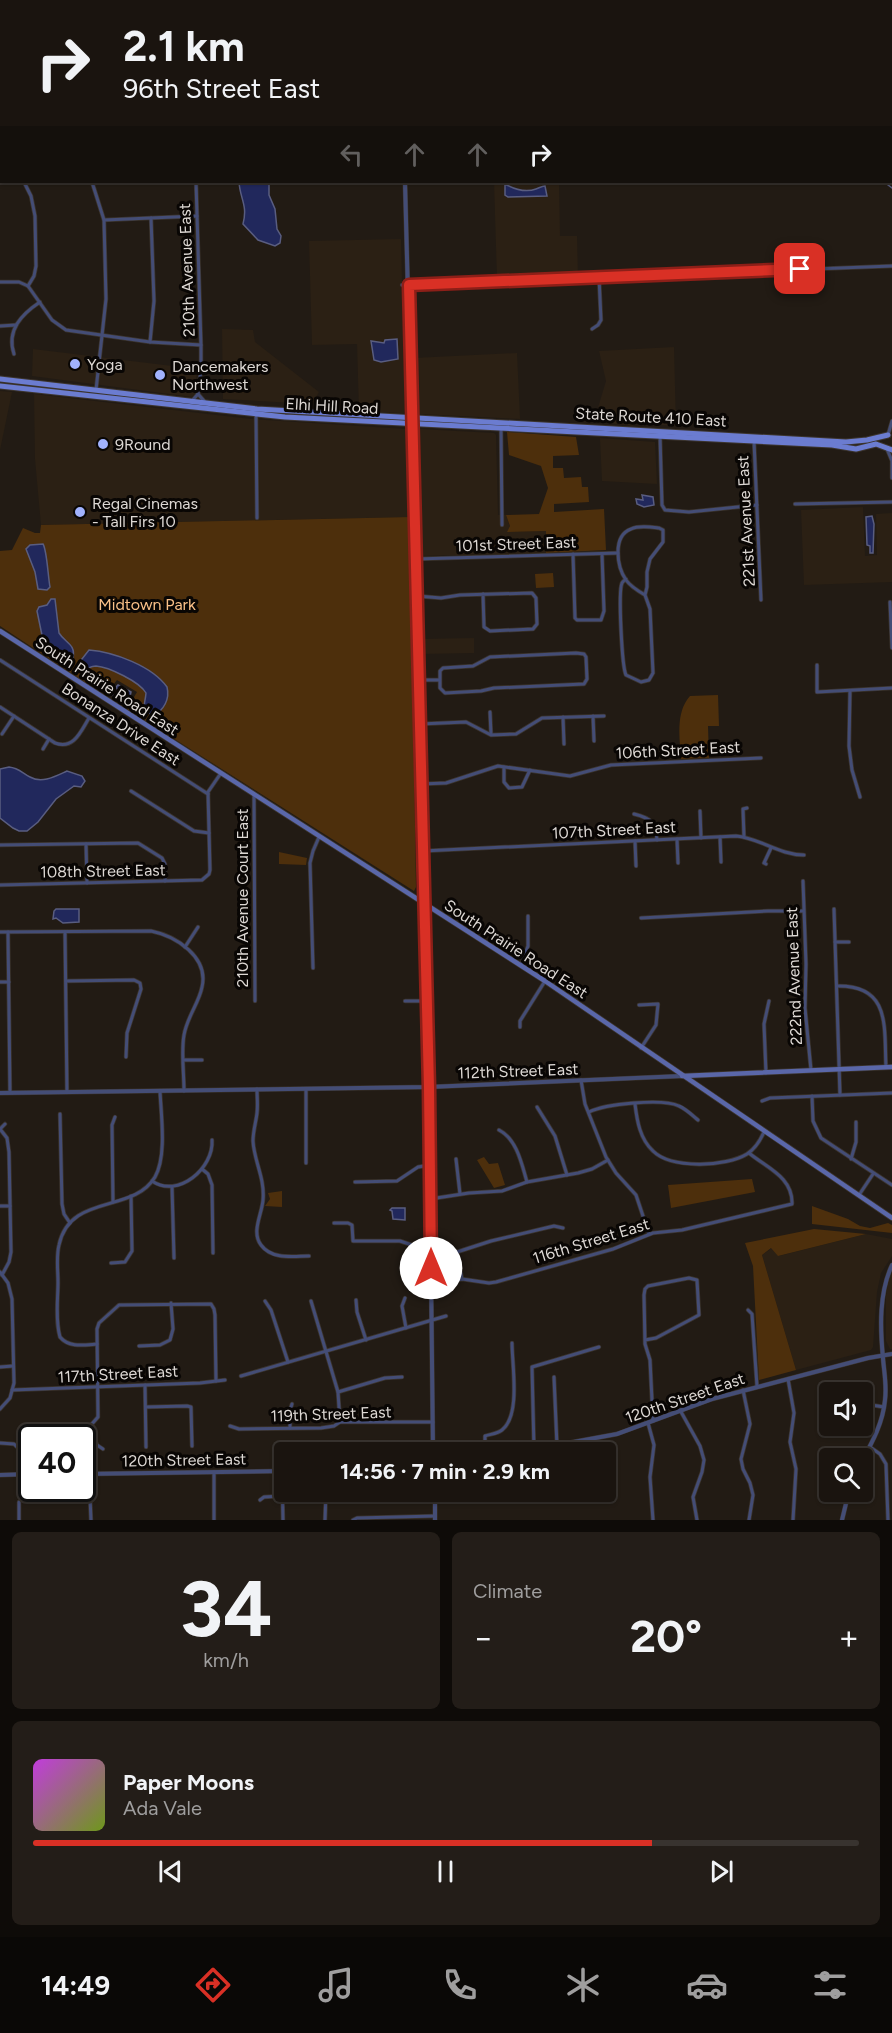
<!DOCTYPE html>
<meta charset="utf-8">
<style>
:root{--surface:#1a140f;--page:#231d18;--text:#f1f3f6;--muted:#9f9e9e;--line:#38332f;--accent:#d93025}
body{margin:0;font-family:Figtree,sans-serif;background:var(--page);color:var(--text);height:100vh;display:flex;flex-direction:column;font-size:22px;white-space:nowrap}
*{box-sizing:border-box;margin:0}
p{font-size:20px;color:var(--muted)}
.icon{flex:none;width:33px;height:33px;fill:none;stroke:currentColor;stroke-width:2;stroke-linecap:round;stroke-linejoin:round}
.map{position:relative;height:1520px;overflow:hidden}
.sheet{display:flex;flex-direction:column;gap:12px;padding:12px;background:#0e0b08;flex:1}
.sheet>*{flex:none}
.banner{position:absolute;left:0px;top:0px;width:892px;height:183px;box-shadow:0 2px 4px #0004,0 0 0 2px var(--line);background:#1a140f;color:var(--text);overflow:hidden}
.controls{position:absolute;left:819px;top:1382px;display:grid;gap:12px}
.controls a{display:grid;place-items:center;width:54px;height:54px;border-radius:6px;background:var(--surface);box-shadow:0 2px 4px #0004,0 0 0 2px var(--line);font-size:30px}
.speed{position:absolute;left:18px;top:1424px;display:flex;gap:12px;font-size:30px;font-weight:700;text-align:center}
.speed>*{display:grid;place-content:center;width:78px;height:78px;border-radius:50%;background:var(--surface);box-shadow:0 2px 4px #0004,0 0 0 2px var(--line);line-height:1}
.speed .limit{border:3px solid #111;border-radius:9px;background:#fff;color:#111}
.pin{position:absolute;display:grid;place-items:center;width:51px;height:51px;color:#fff;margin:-26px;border-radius:12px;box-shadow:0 3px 9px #0006}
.me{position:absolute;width:66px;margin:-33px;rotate:0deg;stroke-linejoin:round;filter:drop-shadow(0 0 4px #0008)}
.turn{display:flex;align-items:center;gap:21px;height:126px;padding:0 24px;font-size:27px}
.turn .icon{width:78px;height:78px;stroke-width:2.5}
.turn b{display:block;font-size:42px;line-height:51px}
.lanes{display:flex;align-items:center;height:57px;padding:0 24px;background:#0003;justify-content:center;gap:30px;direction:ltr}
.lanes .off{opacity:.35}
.big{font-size:45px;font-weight:700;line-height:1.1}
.sheet .widget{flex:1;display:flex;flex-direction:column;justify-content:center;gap:9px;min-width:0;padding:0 21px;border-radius:9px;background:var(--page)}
.sheet .dial{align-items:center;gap:0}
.dial b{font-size:78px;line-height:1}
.song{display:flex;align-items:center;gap:18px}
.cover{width:72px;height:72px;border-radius:9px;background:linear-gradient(135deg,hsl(290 70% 55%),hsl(80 70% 35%))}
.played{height:6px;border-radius:3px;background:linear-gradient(90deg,var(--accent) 75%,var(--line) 75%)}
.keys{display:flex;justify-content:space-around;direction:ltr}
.heat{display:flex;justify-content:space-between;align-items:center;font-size:33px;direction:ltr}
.sheet .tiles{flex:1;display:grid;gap:12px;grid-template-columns:1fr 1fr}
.widget:last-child{grid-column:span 2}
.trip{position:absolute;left:274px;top:1442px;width:342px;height:60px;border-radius:6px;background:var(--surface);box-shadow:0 2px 4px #0004,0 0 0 2px var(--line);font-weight:700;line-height:60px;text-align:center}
.tabs{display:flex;height:96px;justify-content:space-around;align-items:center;background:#0a0806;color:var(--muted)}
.tabs .icon{width:42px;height:42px}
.tabs .active{color:var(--accent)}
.tabs b{font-size:27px;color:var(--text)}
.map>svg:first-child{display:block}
.built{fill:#2b2014}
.green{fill:#4d2f0c}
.water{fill:#21285c;stroke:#595d80;stroke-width:1.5}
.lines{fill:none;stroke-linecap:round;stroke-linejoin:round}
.stream{stroke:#595d80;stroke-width:1.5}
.minor-casing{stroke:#3c352f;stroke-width:4.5}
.tertiary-casing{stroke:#3c352f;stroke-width:5}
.secondary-casing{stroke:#3c352f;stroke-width:6}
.primary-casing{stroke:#3c352f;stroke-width:7}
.minor{stroke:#444d76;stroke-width:3}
.tertiary{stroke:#444d76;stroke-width:4}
.secondary{stroke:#5a67a9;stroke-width:4.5}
.primary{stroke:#6b7cd0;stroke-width:5}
.route-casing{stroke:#8d1f18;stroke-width:15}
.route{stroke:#d93025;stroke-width:10}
.poi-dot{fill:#a1b2fd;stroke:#090604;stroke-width:2}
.labels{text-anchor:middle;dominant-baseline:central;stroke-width:6;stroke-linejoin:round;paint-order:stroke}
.street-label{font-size:16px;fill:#ddd8d4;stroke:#090604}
.poi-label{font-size:16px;fill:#ddd8d4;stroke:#090604;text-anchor:start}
.park-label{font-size:16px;fill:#fac088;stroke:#090604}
</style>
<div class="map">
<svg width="892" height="1520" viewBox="0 0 892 1520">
<rect width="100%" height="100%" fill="#221b14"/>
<!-- built -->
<g class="built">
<path d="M494 182H504L515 185 559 184 560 236H577L578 276 497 279Z"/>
<path d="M401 239 405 410 404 413H400L359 411 357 344 312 345 309 241Z"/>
<path d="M222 329 253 330 255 342 319 392 312 404 223 399Z"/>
<path d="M674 347 676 426 646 424 641 413 633 426 594 421 606 381 599 351Z"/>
<path d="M33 349 197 369 195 393 192 397 32 376Z"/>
<path d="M517 353 520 419 419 414 416 412 413 358Z"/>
<path d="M0 391 12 392 0 450Z"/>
<path d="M34 394 251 419 406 429 410 517 41 525 35 459Z"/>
<path d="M419 429 494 433 496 435 498 515H506L510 526 508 532 546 531V553L419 556 417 432Z"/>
<path d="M600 438 655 442 657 484 602 481Z"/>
<path d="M863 507 865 556 877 555 876 514 892 513V582L804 585 801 510Z"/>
<path d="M474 638V653L420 654 419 639Z"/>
<path d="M866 1234 892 1239V1256L881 1273 877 1292 873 1347 871 1350 796 1370 762 1255 772 1248 779 1256Z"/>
<path d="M892 1272V1349H890L886 1341V1296L889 1278Z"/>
</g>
<!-- green -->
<g class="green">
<path d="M84 0H388L384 2H86Z"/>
<path d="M507 432 576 437 579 455 553 456V468H563L564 478 581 477 582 487H588L589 502 554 504V512L604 509 606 550 546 553V531L507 532 510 526 506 515 539 514 548 488 541 466 509 455Z"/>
<path d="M410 517 416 887 414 891 127 709 137 692 117 680 113 685 96 674 89 685 0 626V551L12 550 23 528 35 533H40L41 525Z"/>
<path d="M553 573 554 587 536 588 535 574Z"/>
<path d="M718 695 719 726H708L709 758 681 759C680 738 675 713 690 696Z"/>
<path d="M279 852 307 858 306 865 279 864Z"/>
<path d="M484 1157 489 1164 498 1163 505 1185 494 1188 477 1160Z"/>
<path d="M752 1179 755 1192 671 1208 668 1185Z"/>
<path d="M282 1191V1207L265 1206 270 1199 268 1193Z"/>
<path d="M812 1206 848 1219 860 1226 870 1228 888 1223 892 1225V1233L812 1224Z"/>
<path d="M814 1229 866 1234 778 1256 771 1248 762 1255 796 1370 759 1380 753 1266 745 1243Z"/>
</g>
<!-- water -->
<g class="water">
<path d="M239 182H269V195L275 209 277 229 281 236 280 243 275 246 258 240 243 224C248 205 240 199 239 182Z"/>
<path d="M505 184C514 189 525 193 536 189 539 188 542 186 545 186L547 196 508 197 505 195Z"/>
<path d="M397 339 398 359 381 362 374 360 371 341 384 343 385 340Z"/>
<path d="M642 495 653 497 654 505 644 507 637 504 636 499 643 500Z"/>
<path d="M872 516 874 524 873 553H870V546L867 545 866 517Z"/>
<path d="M43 544C47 550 48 577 50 587L47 590 38 589 35 572 26 549 30 545Z"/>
<path d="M51 599H55L59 633C65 643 76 644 73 658L49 649 44 645 37 611 39 607 47 605Z"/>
<path d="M89 650C114 652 152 666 167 687 170 699 164 710 153 716 140 708 145 706 146 693 140 682 109 667 96 666 91 666 87 669 82 670L78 664Z"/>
<path d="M118 685 131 692 129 701 126 705 120 702 111 693 116 696 121 695 116 687Z"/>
<path d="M9 767C19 768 22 773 30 777 42 784 56 776 67 771L82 776 85 781 81 787 74 786 56 799 38 822 27 831H19L13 828 0 818V769Z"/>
<path d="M56 909H79V922L63 923 56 918 53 919 54 911Z"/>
<path d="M392 1208H405V1220L393 1219 392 1211 390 1210Z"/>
</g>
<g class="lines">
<!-- stream -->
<g class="stream">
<path d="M786 0 788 2"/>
<path d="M884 182 892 188"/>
</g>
<defs>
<g id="minor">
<path d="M19 0V1"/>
<path d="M0 136H2"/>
<path d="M24 182 31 196 35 216 36 266 34 276 28 286"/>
<path d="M92 182 104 220 106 299 96 390"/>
<path d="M196 182 201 345V370L198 394"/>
<path d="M104 220 197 216"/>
<path d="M0 282H19L28 286 52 320 66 330 150 342 201 345"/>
<path d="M402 285 892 266"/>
<path d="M0 326 16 325"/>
<path d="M592 329 598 325 601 320 599 277"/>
<path d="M150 342 154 301 151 218"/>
<path d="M14 354C6 330 22 314 40 302"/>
<path d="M191 402 198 394 205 402"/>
<path d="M256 415 257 518"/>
<path d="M501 428 502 525"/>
<path d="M888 435 892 421"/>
<path d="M660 436 662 505 665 510 689 512 757 505"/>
<path d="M754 441 761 600"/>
<path d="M887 449 892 461"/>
<path d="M892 462V478"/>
<path d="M795 504 892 502"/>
<path d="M573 554 575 618 577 620H601L604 611 602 554"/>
<path d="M416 559 618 553"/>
<path d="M626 579C624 581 623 581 622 583 618 592 622 667 626 675L641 682 649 680 653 673 650 609 645 595 647 587V572L650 559 663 542V530L659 528C651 527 639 525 631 529 612 536 617 567 626 580 631 587 638 591 645 595"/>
<path d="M417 596 441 598 460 595 532 593 536 598 537 624 533 629 490 631 484 627 483 594"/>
<path d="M890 602 892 648"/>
<path d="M576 653 584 654 586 657 587 679 584 684 494 688 481 691 445 693 440 688V671L443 668 473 666 490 657Z"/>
<path d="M0 660 208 794"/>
<path d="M817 665V692L892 688"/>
<path d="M419 680H439"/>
<path d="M850 691 849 746 852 770 860 797"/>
<path d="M0 707 55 743C74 750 81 731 89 718"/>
<path d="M490 712 491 734"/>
<path d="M593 716 594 741"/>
<path d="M563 717 564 744"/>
<path d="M420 724 466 722 491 735 516 734 542 718 604 716"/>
<path d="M2 734 14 716"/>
<path d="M43 749 49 739"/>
<path d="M504 767V782L509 788 522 787 530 770"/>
<path d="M421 784 446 783 498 766 570 776 611 765 761 758"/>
<path d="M131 791 194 831 209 833"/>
<path d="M254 794 255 1001"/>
<path d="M700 811 701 838"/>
<path d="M634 814C651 818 656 823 657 840"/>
<path d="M720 837 721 862"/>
<path d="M744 837 743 809 747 808"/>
<path d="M677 839 678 863"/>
<path d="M635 841 636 866"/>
<path d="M86 844 87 883"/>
<path d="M0 845 138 843 162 858 165 864V881"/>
<path d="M423 851 736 836C760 838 779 855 804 855"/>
<path d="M766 864 764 863 771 848"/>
<path d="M803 881 806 964 805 1008 811 1070"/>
<path d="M0 885 202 880 209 874 210 870 208 792 221 773"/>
<path d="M834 909 840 1095"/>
<path d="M641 918 768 911H803"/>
<path d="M0 932 151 931C176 936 209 957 202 987 199 1003 187 1017 184 1035 181 1052 184 1073 184 1091"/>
<path d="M8 932 10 1092"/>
<path d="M65 932 67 1092"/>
<path d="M835 942H849"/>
<path d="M185 947 198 927"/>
<path d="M521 966 528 946V916"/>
<path d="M313 968 310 863 313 851 319 837"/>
<path d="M66 981 134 980 140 983 141 989 127 1033 126 1057"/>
<path d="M0 982H9"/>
<path d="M837 986C891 985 884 1027 886 1067"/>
<path d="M405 1001H427"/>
<path d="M639 1005 658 1004 656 1025 641 1048"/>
<path d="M520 1027V1021L545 981"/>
<path d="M184 1060H202"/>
<path d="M766 1073 764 1024 769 1001"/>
<path d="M581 1080 585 1104 606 1157 616 1173 636 1195 649 1234"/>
<path d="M257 1089C257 1097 258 1105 257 1113 256 1122 253 1131 253 1141 254 1161 265 1178 263 1200 262 1214 251 1232 261 1245 272 1260 293 1256 309 1256"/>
<path d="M306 1089V1163"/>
<path d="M812 1096 813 1121 821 1138 892 1185"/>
<path d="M762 1101 770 1098 892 1093"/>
<path d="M635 1104C637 1121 640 1139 653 1151 671 1169 726 1167 747 1154 755 1149 760 1141 764 1132"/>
<path d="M537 1107 555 1136 567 1175"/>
<path d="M589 1112C605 1104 662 1098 679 1106 686 1109 692 1115 698 1120"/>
<path d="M60 1114 62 1204 64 1214 70 1223"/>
<path d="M0 1129 7 1138 9 1152 11 1252 9 1262 2 1275"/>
<path d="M0 1129 5 1124"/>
<path d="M499 1130C517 1139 522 1165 527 1182"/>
<path d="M456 1159 460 1194"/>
<path d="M851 1159 856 1142V1122"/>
<path d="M202 1169 208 1174 212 1185 213 1253"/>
<path d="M152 1181C178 1199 214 1168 212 1140"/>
<path d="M355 1182 397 1181 418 1167 430 1165"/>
<path d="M172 1187 174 1258"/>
<path d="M859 1195 873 1174"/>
<path d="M430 1199 469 1193 502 1191 527 1182 578 1173 592 1169 608 1160"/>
<path d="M113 1202 112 1125 115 1117"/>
<path d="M0 1206H10"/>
<path d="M334 1223H348L352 1225 353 1241H400L418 1247 430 1249"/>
<path d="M111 1263 125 1262 132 1251 131 1196"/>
<path d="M0 1272 8 1283 12 1299 14 1383 10 1398 0 1409"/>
<path d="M462 1279 457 1252 491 1241 554 1226 563 1228"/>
<path d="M431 1286 462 1279 489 1283 496 1282 613 1249 653 1233 682 1230 792 1204C793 1177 767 1168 749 1153"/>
<path d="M405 1298 402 1306 406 1328"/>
<path d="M356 1300 357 1312 366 1340"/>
<path d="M265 1301 271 1310 288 1362"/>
<path d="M311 1301 338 1392 340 1422"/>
<path d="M748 1310 752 1314 757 1386"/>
<path d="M645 1340 656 1338 699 1315 697 1280 689 1278 648 1286 645 1289 644 1295 645 1344 650 1360 653 1421"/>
<path d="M97 1344C84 1345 69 1348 60 1337 55 1320 58 1299 58 1282 58 1270 56 1257 59 1245 70 1193 133 1214 155 1177 167 1156 161 1115 160 1091"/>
<path d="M139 1346 160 1345 170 1340 173 1329 171 1303"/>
<path d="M0 1367 13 1366"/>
<path d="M241 1376 446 1316"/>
<path d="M554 1377 557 1446"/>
<path d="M788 1379 794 1413 790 1442 796 1469 793 1520"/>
<path d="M145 1385 146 1447"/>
<path d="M12 1390 200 1383 225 1380"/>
<path d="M743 1390 750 1424 741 1459 743 1469 750 1483 753 1495 749 1520"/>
<path d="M338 1392 385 1378 402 1377"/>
<path d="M865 1404 884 1407"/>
<path d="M146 1407 187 1406 191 1407 192 1446"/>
<path d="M680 1410 700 1446 704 1460 702 1472 693 1497 697 1520"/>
<path d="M648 1423 654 1445 650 1477 653 1520"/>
<path d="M230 1426 239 1429 321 1428 334 1426 340 1422H433"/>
<path d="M89 1427 97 1445 103 1449"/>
<path d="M290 1428V1410L292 1404"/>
<path d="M68 1437 91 1425 98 1417 97 1329 99 1323 119 1305 211 1304 214 1309 215 1315 216 1381"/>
<path d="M0 1443 14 1444 17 1447"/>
<path d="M870 1447 880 1454 886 1464 888 1520"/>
<path d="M534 1449 532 1367 599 1347"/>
<path d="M839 1450 854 1458"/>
<path d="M485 1452V1436C490 1434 497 1434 502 1430 521 1415 512 1365 512 1343"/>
<path d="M282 1471 283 1520"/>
<path d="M214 1472V1520"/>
<path d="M89 1474 91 1520"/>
<path d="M260 1500 264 1497 282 1496"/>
<path d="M19 1502V1520"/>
<path d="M325 1520 326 1491"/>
<path d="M353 1520 357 1518 435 1516"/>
</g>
<g id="tertiary">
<path d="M397 2 398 0"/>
<path d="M405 182 429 1087 433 1452"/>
<path d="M0 1093 429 1087 682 1076"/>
<path d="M519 1452 617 1434 712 1399 868 1358 892 1354"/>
<path d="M862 1461C873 1441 883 1422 885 1400 887 1385 884 1372 883 1358 880 1327 879 1293 892 1265"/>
<path d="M82 1474 285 1471"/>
<path d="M0 1475 32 1474"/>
<path d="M435 1491V1520"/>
<path d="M842 1520 849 1491"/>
</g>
<g id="secondary">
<path d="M0 631 545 981 892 1218"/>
<path d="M682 1076 892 1067"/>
</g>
<g id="primary">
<path d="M0 379 257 409 846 442 867 440 888 435"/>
<path d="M0 386 285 417 754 441 832 445 856 449 876 444 892 450"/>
</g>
</defs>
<!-- minor casing -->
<use href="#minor" class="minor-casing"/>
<!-- tertiary casing -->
<use href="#tertiary" class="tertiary-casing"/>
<!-- secondary casing -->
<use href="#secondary" class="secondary-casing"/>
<!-- primary casing -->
<use href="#primary" class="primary-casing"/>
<!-- minor -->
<use href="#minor" class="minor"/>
<!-- tertiary -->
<use href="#tertiary" class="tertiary"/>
<!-- secondary -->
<use href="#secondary" class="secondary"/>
<!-- primary -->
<use href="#primary" class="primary"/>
</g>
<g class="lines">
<defs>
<path id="route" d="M431 1268 429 1087 409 285 800 269"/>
</defs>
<!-- route casing -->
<use href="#route" class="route-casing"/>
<!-- route -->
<use href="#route" class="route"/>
</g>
<!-- markers -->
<g class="poi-dot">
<circle cx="75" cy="364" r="6"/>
<circle cx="160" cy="375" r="6"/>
<circle cx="103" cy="444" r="6"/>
<circle cx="80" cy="512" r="6"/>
</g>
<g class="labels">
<!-- street labels -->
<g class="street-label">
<text transform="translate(187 270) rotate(-92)">210th Avenue East</text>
<text transform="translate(332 406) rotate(3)">Elhi Hill Road</text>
<text transform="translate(651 417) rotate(3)">State Route 410 East</text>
<text transform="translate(746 521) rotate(-93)">221st Avenue East</text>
<text transform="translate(516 544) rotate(-2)">101st Street East</text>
<text transform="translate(107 686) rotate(33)">South Prairie Road East</text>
<text transform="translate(121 724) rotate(33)">Bonanza Drive East</text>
<text transform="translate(678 750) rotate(-3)">106th Street East</text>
<text transform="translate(614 830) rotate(-3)">107th Street East</text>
<text transform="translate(103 871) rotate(-1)">108th Street East</text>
<text transform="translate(242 898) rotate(-90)">210th Avenue Court East</text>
<text transform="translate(516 949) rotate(33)">South Prairie Road East</text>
<text transform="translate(794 976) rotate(-92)">222nd Avenue East</text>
<text transform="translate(518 1071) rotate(-2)">112th Street East</text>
<text transform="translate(591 1241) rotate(-17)">116th Street East</text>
<text transform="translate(118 1374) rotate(-3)">117th Street East</text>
<text transform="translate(685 1398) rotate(-19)">120th Street East</text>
<text transform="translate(331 1414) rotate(-2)">119th Street East</text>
<text transform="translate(184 1460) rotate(-1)">120th Street East</text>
</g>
<!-- poi labels -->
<g class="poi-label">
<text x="87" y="364">Yoga</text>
<text x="172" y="366">Dancemakers<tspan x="172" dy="18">Northwest</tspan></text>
<text x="115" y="444">9Round</text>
<text x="92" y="503">Regal Cinemas<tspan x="92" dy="18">- Tall Firs 10</tspan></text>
</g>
<!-- park labels -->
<g class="park-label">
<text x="147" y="604">Midtown Park</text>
</g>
</g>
</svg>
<div class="controls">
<a><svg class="icon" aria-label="sound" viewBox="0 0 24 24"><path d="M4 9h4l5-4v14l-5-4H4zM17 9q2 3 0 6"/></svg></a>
<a><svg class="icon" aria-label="search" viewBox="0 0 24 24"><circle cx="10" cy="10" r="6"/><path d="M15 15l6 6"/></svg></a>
</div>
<div class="speed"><div class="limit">40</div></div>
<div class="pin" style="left:800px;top:269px;background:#d93025"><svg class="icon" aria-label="arrive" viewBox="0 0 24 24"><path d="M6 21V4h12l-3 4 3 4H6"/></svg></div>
<svg class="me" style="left:431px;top:1268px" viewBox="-20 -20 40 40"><circle r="19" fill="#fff"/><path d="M0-13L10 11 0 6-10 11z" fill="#d93025"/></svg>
<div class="trip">14:56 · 7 min · 2.9 km</div>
<div class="banner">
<div class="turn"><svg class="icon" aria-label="right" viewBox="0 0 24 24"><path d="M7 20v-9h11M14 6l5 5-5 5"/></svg><div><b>2.1 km</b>96th Street East</div></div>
<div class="lanes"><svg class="icon off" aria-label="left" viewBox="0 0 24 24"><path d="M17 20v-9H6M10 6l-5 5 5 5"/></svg><svg class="icon off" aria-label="ahead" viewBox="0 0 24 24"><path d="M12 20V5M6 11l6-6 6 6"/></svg><svg class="icon off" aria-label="ahead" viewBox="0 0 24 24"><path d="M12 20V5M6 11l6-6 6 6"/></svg><svg class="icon" aria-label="right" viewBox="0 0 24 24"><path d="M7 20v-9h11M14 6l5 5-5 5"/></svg></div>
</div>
</div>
<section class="sheet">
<div class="tiles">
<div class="widget dial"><b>34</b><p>km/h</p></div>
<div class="widget"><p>Climate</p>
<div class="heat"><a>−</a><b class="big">20°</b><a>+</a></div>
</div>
<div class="widget">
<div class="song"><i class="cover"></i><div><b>Paper Moons</b><p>Ada Vale</p></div></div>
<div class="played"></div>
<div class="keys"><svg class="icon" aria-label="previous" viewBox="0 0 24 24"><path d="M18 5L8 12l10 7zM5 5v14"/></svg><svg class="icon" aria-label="pause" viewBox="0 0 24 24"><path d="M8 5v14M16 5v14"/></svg><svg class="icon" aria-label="next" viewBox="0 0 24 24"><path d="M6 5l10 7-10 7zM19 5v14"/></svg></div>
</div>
</div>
</section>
<nav class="tabs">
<b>14:49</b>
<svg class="icon active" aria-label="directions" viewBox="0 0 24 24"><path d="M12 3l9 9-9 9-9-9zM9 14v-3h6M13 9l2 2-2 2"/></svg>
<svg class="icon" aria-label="music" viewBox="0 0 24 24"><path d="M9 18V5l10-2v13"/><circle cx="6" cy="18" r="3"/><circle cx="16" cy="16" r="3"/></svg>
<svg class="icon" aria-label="phone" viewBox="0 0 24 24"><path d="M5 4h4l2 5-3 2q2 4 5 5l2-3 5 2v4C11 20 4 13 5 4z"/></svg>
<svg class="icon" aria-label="climate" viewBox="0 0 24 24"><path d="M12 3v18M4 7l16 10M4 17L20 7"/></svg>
<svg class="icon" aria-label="car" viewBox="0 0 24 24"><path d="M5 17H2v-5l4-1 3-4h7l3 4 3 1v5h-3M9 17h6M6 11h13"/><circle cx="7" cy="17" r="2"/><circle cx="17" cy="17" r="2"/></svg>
<svg class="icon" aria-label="filters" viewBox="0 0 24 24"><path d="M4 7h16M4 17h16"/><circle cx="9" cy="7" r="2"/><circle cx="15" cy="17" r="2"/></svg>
</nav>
